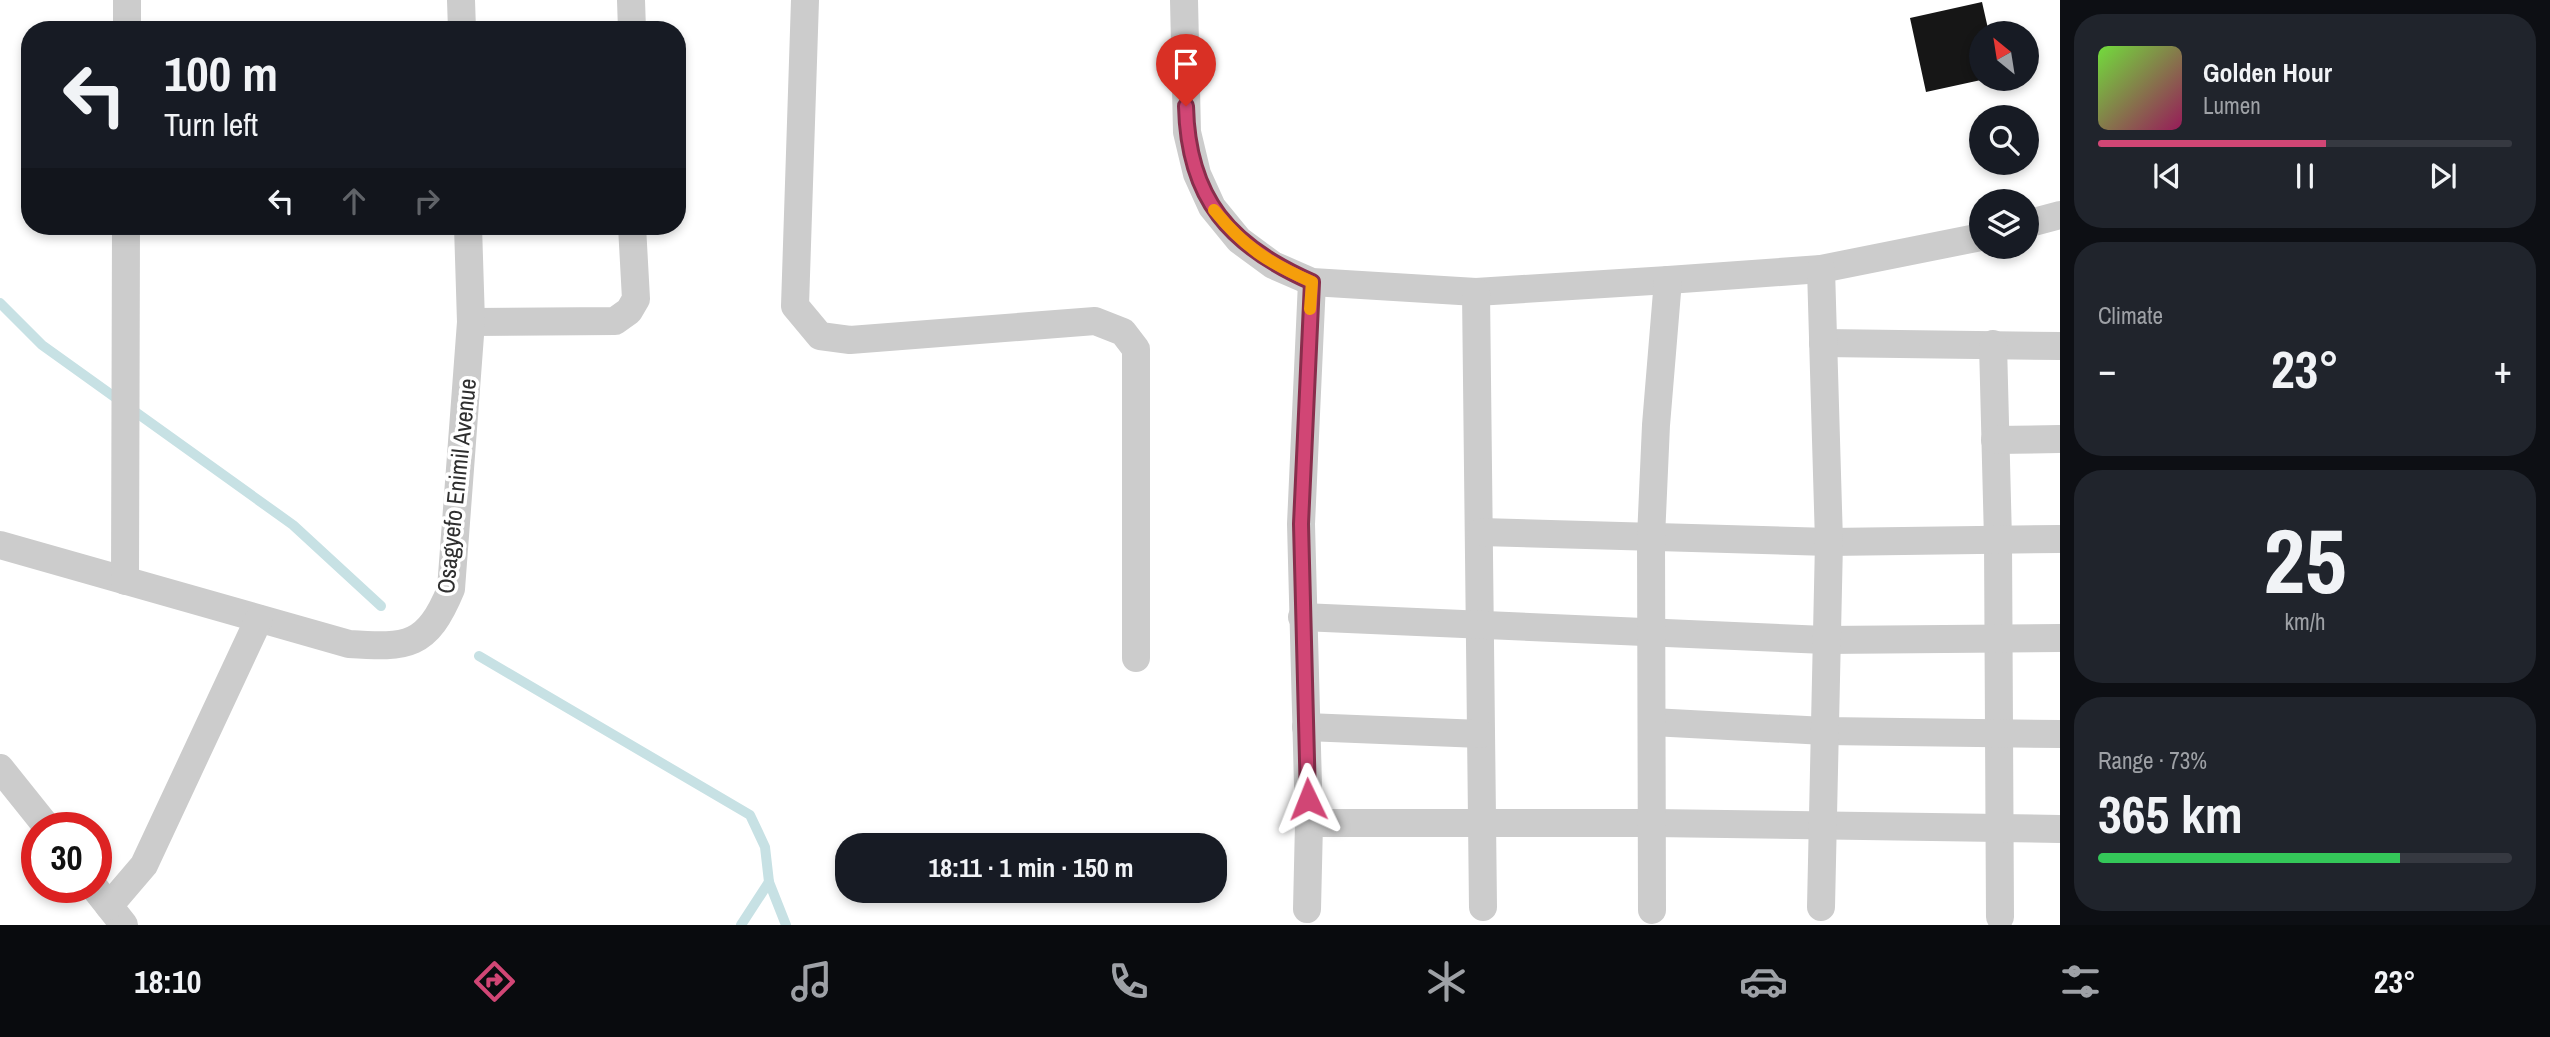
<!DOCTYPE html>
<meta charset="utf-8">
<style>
:root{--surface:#171b24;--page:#20242c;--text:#f1f3f6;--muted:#9ea1a6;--line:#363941;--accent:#d14675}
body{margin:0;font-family:"Archivo Narrow",sans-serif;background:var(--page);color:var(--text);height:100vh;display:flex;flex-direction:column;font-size:26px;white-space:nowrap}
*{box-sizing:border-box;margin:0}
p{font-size:23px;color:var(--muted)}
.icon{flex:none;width:38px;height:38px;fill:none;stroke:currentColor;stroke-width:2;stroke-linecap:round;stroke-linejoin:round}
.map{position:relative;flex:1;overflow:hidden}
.side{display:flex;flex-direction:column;gap:14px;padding:14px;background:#0d0f14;width:490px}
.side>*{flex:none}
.banner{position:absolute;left:21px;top:21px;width:665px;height:214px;border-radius:28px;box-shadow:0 4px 10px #0003;background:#171b24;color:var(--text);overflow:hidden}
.needle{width:46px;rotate:330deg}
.tools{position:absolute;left:1969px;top:21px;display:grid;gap:14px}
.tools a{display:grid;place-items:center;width:70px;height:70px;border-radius:50%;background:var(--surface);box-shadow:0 4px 10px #0003;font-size:35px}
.speed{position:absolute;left:21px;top:812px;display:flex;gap:14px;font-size:35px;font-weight:700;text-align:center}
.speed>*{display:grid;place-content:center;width:91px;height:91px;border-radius:50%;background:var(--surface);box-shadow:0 4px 10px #0003;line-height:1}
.speed .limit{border:10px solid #d22;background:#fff;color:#111}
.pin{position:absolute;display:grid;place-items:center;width:60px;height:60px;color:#fff;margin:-72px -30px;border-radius:50% 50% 50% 0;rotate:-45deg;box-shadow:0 0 7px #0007}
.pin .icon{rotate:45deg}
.me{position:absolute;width:77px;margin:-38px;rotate:358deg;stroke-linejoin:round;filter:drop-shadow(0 0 5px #0008)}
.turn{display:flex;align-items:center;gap:24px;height:147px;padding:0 28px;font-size:32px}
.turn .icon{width:91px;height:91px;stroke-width:2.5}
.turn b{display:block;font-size:49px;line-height:60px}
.lanes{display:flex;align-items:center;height:66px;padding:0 28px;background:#0003;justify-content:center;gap:35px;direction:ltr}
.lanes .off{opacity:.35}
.big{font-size:52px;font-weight:700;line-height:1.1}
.side .widget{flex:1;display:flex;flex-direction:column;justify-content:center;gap:10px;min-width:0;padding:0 24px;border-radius:28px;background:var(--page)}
.side .dial{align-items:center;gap:0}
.dial b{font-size:91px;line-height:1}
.song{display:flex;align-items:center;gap:21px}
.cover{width:84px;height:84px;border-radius:10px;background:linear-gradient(135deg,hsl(100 70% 55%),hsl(330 70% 35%))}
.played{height:7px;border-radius:4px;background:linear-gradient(90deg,var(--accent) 55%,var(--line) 55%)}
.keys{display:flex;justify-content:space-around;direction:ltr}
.heat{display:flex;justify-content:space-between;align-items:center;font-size:38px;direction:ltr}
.charge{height:10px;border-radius:5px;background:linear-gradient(90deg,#34c759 73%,var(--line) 0)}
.trip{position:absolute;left:835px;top:833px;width:392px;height:70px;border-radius:28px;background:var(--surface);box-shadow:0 4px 10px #0003;font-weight:700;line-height:70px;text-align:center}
.dock{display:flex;height:112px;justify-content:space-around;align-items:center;background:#090b0e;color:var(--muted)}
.dock .icon{width:49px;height:49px}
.dock .selected{color:var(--accent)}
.dock b{font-size:32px;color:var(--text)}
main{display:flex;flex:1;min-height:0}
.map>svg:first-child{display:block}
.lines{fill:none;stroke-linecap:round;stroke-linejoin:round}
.stream{stroke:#c7e1e4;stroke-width:10}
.building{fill:#161616}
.minor{stroke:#ccc;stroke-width:28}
.route-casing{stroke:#882e4c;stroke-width:18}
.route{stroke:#d14675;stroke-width:12}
.slow{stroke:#f59e0b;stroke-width:12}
.labels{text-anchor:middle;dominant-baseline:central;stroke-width:7;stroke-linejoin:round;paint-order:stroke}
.street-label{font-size:24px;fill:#2f2f2f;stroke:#fff}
</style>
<main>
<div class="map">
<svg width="2060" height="925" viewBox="0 0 2060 925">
<rect width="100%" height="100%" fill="#fff"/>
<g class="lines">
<!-- stream -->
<g class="stream">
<path d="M0 303 42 345 293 525 381 606"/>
<path d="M479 656 750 815 765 847 769 882 786 925"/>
<path d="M741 925 769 882"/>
</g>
</g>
<!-- building -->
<path class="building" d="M1982 2 1989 33H1981V80L1926 92 1910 18Z"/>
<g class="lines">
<!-- minor -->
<g class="minor">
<path d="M461 0 462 30"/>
<path d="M631 0 632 30"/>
<path d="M805 0 795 306 820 336 850 340 1095 321 1123 332 1136 349V658"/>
<path d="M1184 0 1187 132 1197 174 1212 207 1239 240 1273 265 1312 282 1476 292 1668 280 1821 269 1981 237"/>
<path d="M127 30V0"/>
<path d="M2026 224 2060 215"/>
<path d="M1476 292 1483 907"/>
<path d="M471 322 615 321 629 311 636 299 632 226"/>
<path d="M1823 343 2060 346"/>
<path d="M1993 344 1998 540 2000 917"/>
<path d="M1995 440 2060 439"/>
<path d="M1481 532 1829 542 2060 539"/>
<path d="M0 545 349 644C408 648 427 647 451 589L471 322 468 226"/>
<path d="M125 581 126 226"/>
<path d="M1302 617 1825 640 2060 638"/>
<path d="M1652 722 1825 731 2060 734"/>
<path d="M1306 727 1481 734"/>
<path d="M0 768 48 828"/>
<path d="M1309 823H1653L2060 829"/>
<path d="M94 887 124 925"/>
<path d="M109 906 144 865 259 619"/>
<path d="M1821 907 1829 542 1821 269"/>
<path d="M1307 909 1309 823 1301 524 1312 282"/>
<path d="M1652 910 1651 538 1656 425 1668 280"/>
</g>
</g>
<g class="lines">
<defs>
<path id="route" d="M1186 106C1188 199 1230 246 1312 282L1301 524 1308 799"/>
</defs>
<!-- route casing -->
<use href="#route" class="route-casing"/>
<!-- route -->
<use href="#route" class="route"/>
<!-- slow -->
<path class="slow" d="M1214 210C1244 247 1269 263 1312 282L1310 309"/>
</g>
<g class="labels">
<!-- street labels -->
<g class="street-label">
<text transform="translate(456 486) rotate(-84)">Osagyefo Enimil Avenue</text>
</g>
</g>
</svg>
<div class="tools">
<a><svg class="needle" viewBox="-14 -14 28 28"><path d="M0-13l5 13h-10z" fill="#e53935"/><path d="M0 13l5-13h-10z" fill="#9ea1a6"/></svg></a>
<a><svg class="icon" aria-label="search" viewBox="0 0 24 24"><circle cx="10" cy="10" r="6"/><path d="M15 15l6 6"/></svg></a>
<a><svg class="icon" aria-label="layers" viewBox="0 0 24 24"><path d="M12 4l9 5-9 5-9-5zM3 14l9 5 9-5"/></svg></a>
</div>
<div class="speed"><div class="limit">30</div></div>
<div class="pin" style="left:1186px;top:106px;background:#d93025"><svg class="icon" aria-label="arrive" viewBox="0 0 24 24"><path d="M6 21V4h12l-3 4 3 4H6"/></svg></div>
<svg class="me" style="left:1308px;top:799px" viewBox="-20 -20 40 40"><path d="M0-17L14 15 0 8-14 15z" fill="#d14675" stroke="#fff" stroke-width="4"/></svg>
<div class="trip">18:11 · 1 min · 150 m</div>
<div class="banner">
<div class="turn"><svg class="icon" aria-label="left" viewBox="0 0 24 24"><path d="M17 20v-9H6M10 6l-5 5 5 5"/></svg><div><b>100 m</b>Turn left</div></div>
<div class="lanes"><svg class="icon" aria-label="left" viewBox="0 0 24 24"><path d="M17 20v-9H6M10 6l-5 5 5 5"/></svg><svg class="icon off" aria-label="ahead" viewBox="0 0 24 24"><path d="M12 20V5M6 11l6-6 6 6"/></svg><svg class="icon off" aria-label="right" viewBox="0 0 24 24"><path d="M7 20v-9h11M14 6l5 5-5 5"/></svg></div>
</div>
</div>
<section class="side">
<div class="widget">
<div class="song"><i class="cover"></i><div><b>Golden Hour</b><p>Lumen</p></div></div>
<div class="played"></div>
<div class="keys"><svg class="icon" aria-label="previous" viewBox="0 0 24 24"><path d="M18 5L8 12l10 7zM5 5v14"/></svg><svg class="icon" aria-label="pause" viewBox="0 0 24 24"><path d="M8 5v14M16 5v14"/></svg><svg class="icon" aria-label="next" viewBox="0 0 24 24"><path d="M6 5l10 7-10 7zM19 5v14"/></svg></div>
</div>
<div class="widget"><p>Climate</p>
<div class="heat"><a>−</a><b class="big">23°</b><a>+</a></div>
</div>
<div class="widget dial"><b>25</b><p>km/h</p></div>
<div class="widget"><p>Range · 73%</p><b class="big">365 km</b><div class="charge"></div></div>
</section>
</main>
<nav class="dock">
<b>18:10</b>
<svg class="icon selected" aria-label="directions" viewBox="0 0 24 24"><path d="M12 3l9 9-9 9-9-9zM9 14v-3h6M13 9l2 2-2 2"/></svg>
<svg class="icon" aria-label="music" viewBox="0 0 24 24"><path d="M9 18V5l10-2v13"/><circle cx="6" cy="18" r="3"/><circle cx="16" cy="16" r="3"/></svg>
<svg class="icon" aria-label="phone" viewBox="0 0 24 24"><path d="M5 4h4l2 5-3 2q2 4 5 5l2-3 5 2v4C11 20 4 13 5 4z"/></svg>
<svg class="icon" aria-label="climate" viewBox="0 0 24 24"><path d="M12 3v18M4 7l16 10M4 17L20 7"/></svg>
<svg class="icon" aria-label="car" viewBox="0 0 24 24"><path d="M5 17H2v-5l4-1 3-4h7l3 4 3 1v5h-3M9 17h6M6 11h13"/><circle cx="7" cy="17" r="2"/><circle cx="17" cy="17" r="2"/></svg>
<svg class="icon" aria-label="filters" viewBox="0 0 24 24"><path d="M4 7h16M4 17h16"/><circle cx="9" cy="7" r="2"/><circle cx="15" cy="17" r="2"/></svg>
<b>23°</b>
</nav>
